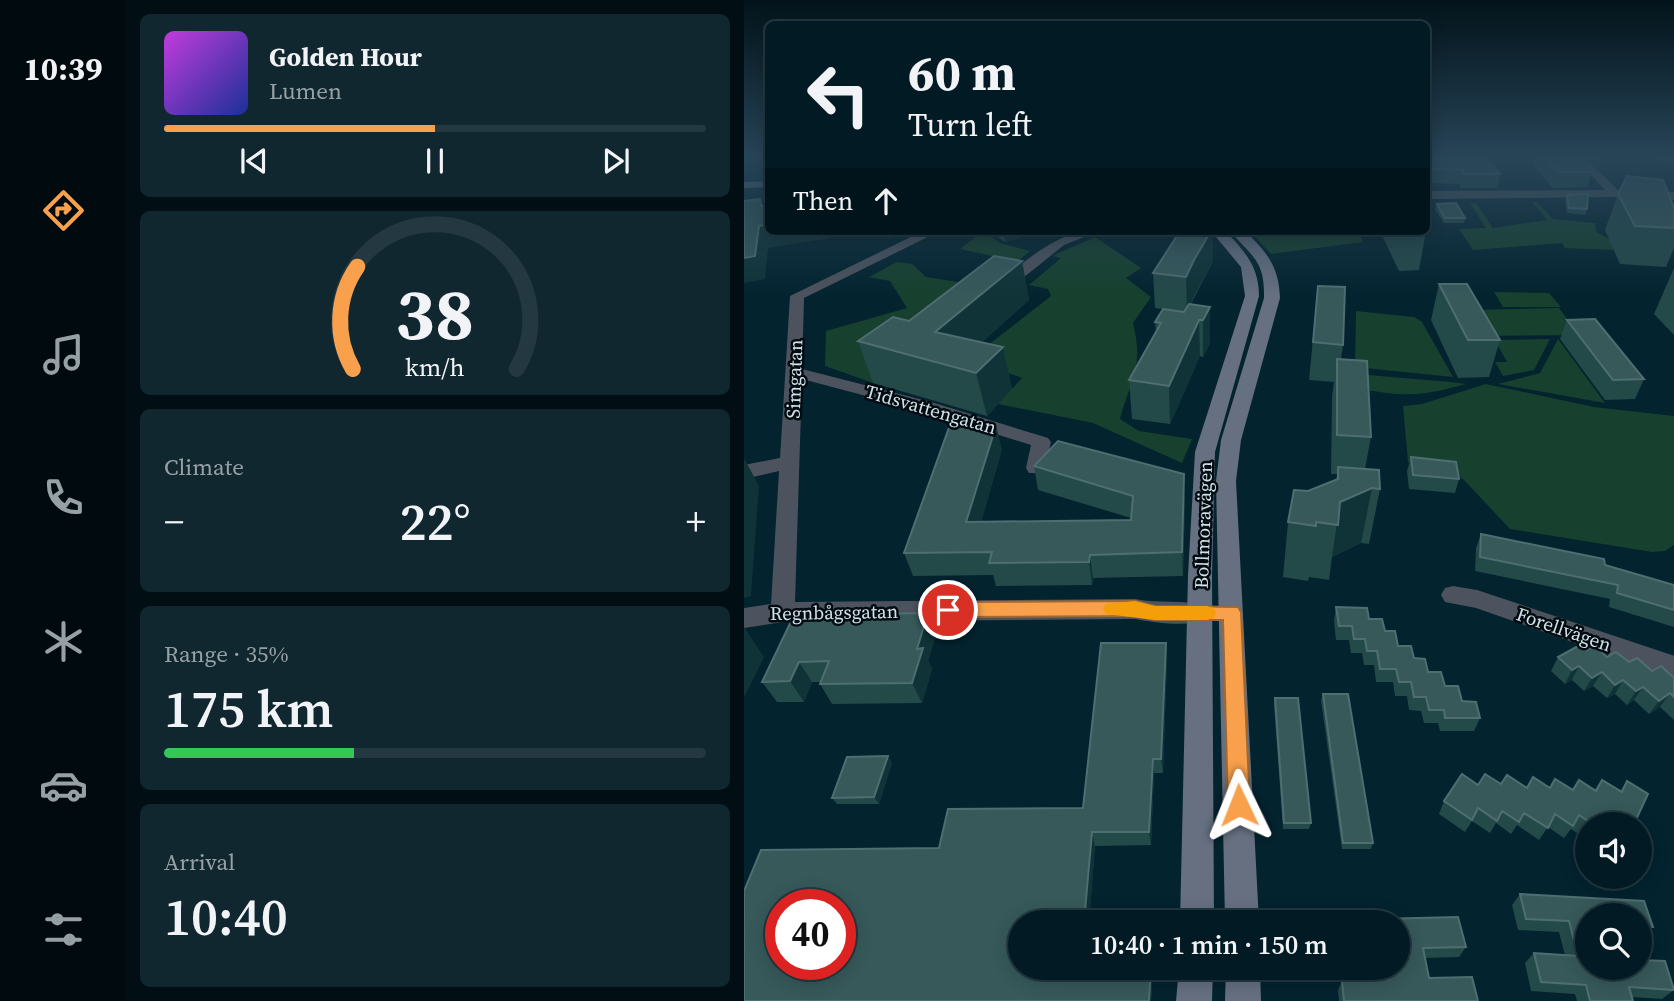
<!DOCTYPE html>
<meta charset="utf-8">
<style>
:root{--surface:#021a23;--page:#102730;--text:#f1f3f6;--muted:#96a1a6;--line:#233841;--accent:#f8a04b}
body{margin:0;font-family:"Source Serif 4",serif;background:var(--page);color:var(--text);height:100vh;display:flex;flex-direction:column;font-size:26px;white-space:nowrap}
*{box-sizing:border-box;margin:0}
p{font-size:23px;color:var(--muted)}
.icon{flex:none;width:38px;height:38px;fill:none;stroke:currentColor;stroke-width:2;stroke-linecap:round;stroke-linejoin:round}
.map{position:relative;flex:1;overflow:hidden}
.side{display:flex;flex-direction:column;gap:14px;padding:14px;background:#010e13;width:618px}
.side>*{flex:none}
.top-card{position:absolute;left:21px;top:21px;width:665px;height:214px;border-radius:10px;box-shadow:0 4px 18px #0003,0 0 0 2px var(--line);background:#021a23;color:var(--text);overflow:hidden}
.controls{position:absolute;left:831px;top:812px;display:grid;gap:14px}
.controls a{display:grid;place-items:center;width:77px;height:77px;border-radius:50%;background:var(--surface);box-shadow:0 4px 18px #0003,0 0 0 2px var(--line);font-size:35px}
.speed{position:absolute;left:21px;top:889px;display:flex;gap:14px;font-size:35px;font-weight:700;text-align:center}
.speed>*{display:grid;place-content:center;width:91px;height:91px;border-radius:50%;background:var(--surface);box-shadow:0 4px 18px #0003,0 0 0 2px var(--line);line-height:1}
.speed .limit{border:10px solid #d22;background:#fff;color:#111}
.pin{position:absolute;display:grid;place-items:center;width:60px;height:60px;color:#fff;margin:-30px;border:4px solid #fff;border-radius:50%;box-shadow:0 2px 7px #0007}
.me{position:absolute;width:77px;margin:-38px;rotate:358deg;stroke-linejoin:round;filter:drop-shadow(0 0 5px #0008)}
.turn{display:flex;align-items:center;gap:24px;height:147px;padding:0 28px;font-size:32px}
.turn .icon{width:91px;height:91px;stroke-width:2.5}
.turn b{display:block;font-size:49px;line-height:60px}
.then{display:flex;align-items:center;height:66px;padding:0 28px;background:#0003;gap:14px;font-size:26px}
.big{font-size:52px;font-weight:600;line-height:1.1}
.side .tile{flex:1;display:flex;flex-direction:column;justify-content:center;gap:10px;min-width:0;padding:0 24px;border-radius:10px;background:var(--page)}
.side .dial{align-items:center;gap:0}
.dial svg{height:182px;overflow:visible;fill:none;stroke:var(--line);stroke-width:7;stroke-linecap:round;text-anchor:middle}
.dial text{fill:var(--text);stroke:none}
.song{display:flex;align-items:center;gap:21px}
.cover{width:84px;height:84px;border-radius:10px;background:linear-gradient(135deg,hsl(290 70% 55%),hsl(230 70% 35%))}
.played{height:7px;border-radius:4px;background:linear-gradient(90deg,var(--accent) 50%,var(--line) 50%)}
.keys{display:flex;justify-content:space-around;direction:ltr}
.heat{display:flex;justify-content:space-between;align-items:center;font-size:38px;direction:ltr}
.charge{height:10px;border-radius:5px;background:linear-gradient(90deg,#34c759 35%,var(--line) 0)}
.trip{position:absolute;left:264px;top:910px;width:402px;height:70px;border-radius:35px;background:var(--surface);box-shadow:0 4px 18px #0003,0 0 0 2px var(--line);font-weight:600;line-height:70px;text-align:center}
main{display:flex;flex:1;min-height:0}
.dock{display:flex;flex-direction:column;width:126px;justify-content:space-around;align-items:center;background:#010a0e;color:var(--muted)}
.dock .icon{width:49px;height:49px}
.dock .selected{color:var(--accent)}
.dock b{font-size:32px;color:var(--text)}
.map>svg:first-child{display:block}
.green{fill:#17402e}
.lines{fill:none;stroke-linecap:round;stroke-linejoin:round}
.street{fill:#4d535e;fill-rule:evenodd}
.secondary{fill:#667081;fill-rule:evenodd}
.wall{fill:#244949}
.shaded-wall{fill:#0f3337}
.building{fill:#37595a;stroke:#4f6e71;stroke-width:2;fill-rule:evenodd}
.route{fill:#f8a04b;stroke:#a16831;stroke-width:2}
.slow{fill:#f59e0b}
.labels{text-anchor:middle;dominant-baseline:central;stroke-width:5;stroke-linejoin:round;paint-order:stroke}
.street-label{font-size:19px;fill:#d1e2ea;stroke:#020b10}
</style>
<main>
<nav class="dock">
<b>10:39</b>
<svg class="icon selected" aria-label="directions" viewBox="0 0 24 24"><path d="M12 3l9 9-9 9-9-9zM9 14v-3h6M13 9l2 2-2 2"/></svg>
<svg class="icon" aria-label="music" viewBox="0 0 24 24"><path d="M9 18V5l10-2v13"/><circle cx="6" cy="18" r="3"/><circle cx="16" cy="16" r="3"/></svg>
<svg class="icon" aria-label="phone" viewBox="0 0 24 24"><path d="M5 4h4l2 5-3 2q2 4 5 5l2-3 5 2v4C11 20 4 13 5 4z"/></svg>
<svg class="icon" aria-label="climate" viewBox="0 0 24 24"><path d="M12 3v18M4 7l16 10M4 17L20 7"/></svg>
<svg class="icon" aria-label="car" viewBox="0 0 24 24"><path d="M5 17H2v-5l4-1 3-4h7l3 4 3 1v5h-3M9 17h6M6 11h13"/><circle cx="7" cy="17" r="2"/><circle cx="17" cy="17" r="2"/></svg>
<svg class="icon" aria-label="filters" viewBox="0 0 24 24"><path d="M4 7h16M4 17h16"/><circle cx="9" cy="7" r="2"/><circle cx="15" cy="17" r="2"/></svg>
</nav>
<section class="side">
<div class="tile">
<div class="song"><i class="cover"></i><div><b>Golden Hour</b><p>Lumen</p></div></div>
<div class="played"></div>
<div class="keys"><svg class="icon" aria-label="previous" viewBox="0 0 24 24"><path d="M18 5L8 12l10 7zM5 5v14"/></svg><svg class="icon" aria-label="pause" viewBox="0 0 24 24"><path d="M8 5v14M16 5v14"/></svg><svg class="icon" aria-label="next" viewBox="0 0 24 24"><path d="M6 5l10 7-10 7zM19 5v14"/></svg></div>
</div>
<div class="tile dial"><svg viewBox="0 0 100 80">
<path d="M14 69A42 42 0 1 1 86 69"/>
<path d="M14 69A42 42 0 0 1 16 24" stroke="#f8a04b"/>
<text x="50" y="56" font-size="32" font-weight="700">38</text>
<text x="50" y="72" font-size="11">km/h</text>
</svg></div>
<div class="tile"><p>Climate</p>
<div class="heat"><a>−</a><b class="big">22°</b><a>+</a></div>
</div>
<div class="tile"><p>Range · 35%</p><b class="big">175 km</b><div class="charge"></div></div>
<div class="tile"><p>Arrival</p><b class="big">10:40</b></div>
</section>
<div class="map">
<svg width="931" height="1001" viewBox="0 0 931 1001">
<rect width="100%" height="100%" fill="#03232f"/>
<!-- green -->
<g class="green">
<path d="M788 202H793L809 219 851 223 852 232 869 241V250L821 248 818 243 729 250 715 229 742 228 726 203H732L749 228 803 220Z"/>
<path d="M239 231 256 243 286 251 245 284 267 260 216 249Z"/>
<path d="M506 231H614L619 242 527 254Z"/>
<path d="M351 237 397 268 382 278 407 297 389 323C400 368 387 378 376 419L395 431 448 439 438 463 349 423 254 404 278 378 226 359 307 296 304 289 285 285 317 258 308 256Z"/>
<path d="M153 262 168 264 182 277 245 287 129 383 81 366 82 331 163 308 146 281 125 277Z"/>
<path d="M750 292 805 293 817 307H759Z"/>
<path d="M815 308 835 335 736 336 726 310Z"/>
<path d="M612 311 670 317 678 322 709 377 611 367Z"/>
<path d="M806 339 790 370 759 376 751 362H763L751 340Z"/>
<path d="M814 339 861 403 754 384 796 373Z"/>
<path d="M612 374 707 382 722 384C674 397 661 397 612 388Z"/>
<path d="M742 384 850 407 930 416V545L921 551 908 552 766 529 720 480 705 469 664 462 659 406 678 404Z"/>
</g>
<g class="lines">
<!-- street -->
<g class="street">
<path d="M821 157C843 157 859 175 874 190L931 192V200L871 197 682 199V191L861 190 846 174 821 161Z"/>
<path d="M179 231H196L60 298 58 369 187 402 304 438 307 442 299 473H285L282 468 287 445 175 410 58 379 51 602 391 599C415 604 441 599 464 606L467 613 464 620C442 627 413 623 391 619L39 622 0 628V608L27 604 35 471 0 479V465L36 458 46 296Z"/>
<path d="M335 231H355L320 245 265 289H255L253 286 255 283C280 261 303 242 335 231Z"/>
<path d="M709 586 733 590 931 656V678L732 608 701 602 697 595 701 588Z"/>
</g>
<!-- secondary -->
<g class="secondary">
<path d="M811 157H858L838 163Z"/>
<path d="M908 157H931V161L913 160Z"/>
<path d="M24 181V187L0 188V182Z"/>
<path d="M467 231H481C501 251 515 267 515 296L471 452 468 575 470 922H436L444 575 451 452 501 296 497 267Z"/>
<path d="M486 231H501C523 252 535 267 536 298L497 440 492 481 515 922H481L472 481 477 440 520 298C521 260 508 257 486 231Z"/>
<path d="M435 968H469L468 1001H432Z"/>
<path d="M482 968H516L517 1001H481Z"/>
</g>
</g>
<!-- wall -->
<g class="wall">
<path d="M682 157 756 174 753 188H716V184L682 183Z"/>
<path d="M792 157H837L848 172 843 187 809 188 790 166Z"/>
<path d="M874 194 930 208V248L922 267 876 264 861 230Z"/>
<path d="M823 195 843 209 841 215 823 213 821 200Z"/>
<path d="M693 204 721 218 720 223H700L691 209Z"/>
<path d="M128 231H162L147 238Z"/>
<path d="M245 231H294V232L261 242Z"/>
<path d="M636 231H682L675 270 655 271Z"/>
<path d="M278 261 285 300 238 342 259 347 268 389 243 416 129 383 114 341 165 321Z"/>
<path d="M469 261 447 304 466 307V343L459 357 456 356 426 424 388 419 385 380 412 333 411 322 440 312 411 308 409 273Z"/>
<path d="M930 268V335L910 314Z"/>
<path d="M695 284 756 340 745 377 714 378 687 320Z"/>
<path d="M574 286 599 345 597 359 627 437 621 469 636 489 625 544 617 543 588 557 585 580 565 577 564 581 539 577 544 522 564 491 592 480 593 474H587L588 397 590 382 565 380Z"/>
<path d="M823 320 900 379 891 399 861 400 816 339Z"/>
<path d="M238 422 239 426 258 449 237 522 387 520V518L294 490 290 466 441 497 439 576 349 578 348 585 252 586 249 575 169 576 160 553Z"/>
<path d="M667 457 715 479 711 493 665 489 663 471Z"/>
<path d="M737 534 861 565 930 585V627L865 607 866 599 731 571 732 548Z"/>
<path d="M592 607 625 619 641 631 654 646 736 718 730 731H696L694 723H680L677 711 665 710 663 696H651L649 682H632L630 665H620L618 653H607L605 640H592L590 621Z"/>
<path d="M50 615 192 634 184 661 188 669 178 703 88 704 76 684 77 682H68L60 702H33L18 682Z"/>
<path d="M422 643 423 658 419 773H410L407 845 351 846 345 922H276V968H409L407 1001H0L195 848 339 808Z"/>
<path d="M843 650 863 657 885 662 908 671 930 678V720L916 707 905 714 890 700 883 705 871 694 863 698 849 686 840 691 828 680 821 684 807 671 814 657Z"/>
<path d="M579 694 629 843 627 849H598L577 700Z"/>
<path d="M531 698 567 823 565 829H539L530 705Z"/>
<path d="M144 756 148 763 135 804H93L88 798Z"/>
<path d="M811 779 828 789 835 780 851 789 858 780 876 791 883 781 891 822 889 824H844V840L827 829 820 838 804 827 795 840 773 825 767 834 752 823 746 833 728 821 721 832 695 814 700 801 734 785 757 784 783 788H806Z"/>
<path d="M776 894 900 901 909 927 897 937H896V915H844V968H896V960L921 961 930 990 918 999 888 997 889 1001H833L831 994 787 991 781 963 790 953 821 955 815 932 774 930 768 905Z"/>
<path d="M714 917 722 947 715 957 681 958 685 978 728 977 734 1001H595L594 990 598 981 638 979 636 968H654V922H590L591 920Z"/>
</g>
<!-- shaded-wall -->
<g class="shaded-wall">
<path d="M24 224V231H86L87 238 24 248 21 279 0 283V258L15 226Z"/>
<path d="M145 231H162L147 238Z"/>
<path d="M259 231H294V232L261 242Z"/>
<path d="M467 231H469V261L451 294 443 312 442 277 450 260Z"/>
<path d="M278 261 285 300 211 367 191 332Z"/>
<path d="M466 307V343L459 357V320Z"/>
<path d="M455 320 456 356 426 424 425 386Z"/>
<path d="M259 347 268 389 243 416 232 373Z"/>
<path d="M252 426 258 449 230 546 222 522Z"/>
<path d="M0 458 15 486 7 596 0 598Z"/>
<path d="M440 474 441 497 439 576 438 552Z"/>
<path d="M628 488 617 543 588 557 596 502Z"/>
<path d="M346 555 349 578 348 585 345 562Z"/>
<path d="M184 613 192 634 184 661 188 669 178 703 168 683 173 649Z"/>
<path d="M0 627 20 657 0 698Z"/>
<path d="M422 643 423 658 419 773 417 759Z"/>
<path d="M55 662 68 682 60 702 46 681Z"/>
<path d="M835 666 828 680 821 684 828 670Z"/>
<path d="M858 672 849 686 840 691 848 678Z"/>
<path d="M879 680 871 694 863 698 871 685Z"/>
<path d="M899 687 890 700 883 705 892 691Z"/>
<path d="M926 693 916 707 905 714 915 701Z"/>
<path d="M144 756 148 763 135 804 130 797Z"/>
<path d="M409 759 410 773 407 845 405 832Z"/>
<path d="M348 832 351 846 345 922H340Z"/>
<path d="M407 968H409L407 1001H405Z"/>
</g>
<!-- building -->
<g class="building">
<path d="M682 157H742L756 174H719V170L682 169Z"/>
<path d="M800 157H837L849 168 848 172H814Z"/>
<path d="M883 176 919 180 930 208V228L891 226 874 194Z"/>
<path d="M844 194 843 209 825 208 823 195Z"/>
<path d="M16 199 17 206 24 205V224L15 226 11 256 0 258V201Z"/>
<path d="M712 203 721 218H701L693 204Z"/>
<path d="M436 231H467L450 260 442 277 409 273Z"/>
<path d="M250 256 278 261 191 332 259 347 232 373 114 341 149 317 165 321Z"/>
<path d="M695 284H723L756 340H724Z"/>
<path d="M574 286 601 287 599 345 569 342Z"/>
<path d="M445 304 466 307 459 320H455L425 386 385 380 417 323 411 322 419 309 440 312Z"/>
<path d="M851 319 900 379 869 380 823 320Z"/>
<path d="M593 359 623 361 627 437 593 435Z"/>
<path d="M207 422H238L236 426H252L222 522 387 520 389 496 290 466 314 441 440 474 438 552 346 555 345 562 245 563 248 552 160 553Z"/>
<path d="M667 457 712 462 715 479 669 475Z"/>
<path d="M594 467 635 470 636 489 628 488 596 502 594 525 572 522V526L544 522 550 490 564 491 594 479Z"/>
<path d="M737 534 860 559 861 565 930 585V610L873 593 874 585 736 557Z"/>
<path d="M592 607 623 608 625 619H638L641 631H651L654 646H667L670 658 681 659 684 672H697L701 686H714L718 701 732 702 736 718H701L700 710H685L682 697H670L667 682H655L652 669H636L633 651H623L621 639H610L608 626H595Z"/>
<path d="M184 613 173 649 179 648 168 683 76 684 85 661 55 662 46 681 18 682 50 615Z"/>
<path d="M357 643H422L417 759H409L405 832H348L340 922H276V968H407L405 1001H0V891L17 850 195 848 204 809 339 808ZM37 905H96V964H37Z"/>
<path d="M836 645 843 650 851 646 863 657 872 652 885 662 893 658 908 671 917 666 930 678V697L926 693 915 701 899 687 892 691 879 680 871 685 858 672 848 678 835 666 828 670 814 657Z"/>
<path d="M579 694H604L629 843H599Z"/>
<path d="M531 698H554L567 823H540Z"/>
<path d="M144 756 130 797 88 798 103 757Z"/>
<path d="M718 774 734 785 741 774 757 784 763 775 783 788 789 777 806 788 811 779 829 790 835 780 852 791 858 780 878 792 883 781 904 794 891 822 881 816 877 824H869L859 818 856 824H848L835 815 829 826 811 814 804 828 780 813 775 822 758 811 753 821 734 808 728 820 700 801Z"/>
<path d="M776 894 900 901 909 927 896 926V915H844V968H896V960L921 961 930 990 885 987 889 1001H846L842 985 797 982 790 953 834 956 825 921 782 919Z"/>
<path d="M714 917 722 947 679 948 685 978 728 977 734 1001H600L598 981 645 979 643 968H654V922H591V920Z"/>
</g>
<!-- sky -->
<linearGradient id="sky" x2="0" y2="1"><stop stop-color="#02131a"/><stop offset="0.53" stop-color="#284558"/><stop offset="1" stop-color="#284558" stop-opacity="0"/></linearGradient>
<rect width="931" height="297" fill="url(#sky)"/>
<!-- route -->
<path class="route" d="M391 601 411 606 494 607 497 612 506 805 503 813 495 816 487 813 484 805 479 620H411L391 616 204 617 198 615 195 610 198 605 204 602Z"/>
<!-- slow -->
<path class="slow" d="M391 601 411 606H463L470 608 472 613 470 618 463 620H411L362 614 359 609 362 604Z"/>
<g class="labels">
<!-- street labels -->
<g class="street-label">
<text transform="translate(50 379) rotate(-88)">Simgatan</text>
<text transform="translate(187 409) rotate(16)">Tidsvattengatan</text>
<text transform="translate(459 525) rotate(-88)">Bollmoravägen</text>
<text transform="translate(90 612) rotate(-1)">Regnbågsgatan</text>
<text transform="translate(820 629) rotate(19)">Forellvägen</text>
</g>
</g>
</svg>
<div class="controls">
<a><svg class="icon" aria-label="sound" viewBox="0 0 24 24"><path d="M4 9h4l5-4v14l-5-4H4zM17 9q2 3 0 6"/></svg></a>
<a><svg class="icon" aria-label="search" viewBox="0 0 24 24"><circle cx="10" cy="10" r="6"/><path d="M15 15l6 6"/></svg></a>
</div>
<div class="speed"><div class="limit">40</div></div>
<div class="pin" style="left:204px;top:610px;background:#d93025"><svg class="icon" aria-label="arrive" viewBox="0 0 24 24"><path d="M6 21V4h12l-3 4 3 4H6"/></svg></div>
<svg class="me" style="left:495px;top:805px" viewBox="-20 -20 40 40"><path d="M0-17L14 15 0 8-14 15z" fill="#f8a04b" stroke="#fff" stroke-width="4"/></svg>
<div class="trip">10:40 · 1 min · 150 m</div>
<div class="top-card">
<div class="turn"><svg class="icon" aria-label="left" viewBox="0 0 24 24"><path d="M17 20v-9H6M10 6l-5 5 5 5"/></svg><div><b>60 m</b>Turn left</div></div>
<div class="then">Then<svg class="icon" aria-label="ahead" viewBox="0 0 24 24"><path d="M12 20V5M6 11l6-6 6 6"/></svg></div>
</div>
</div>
</main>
